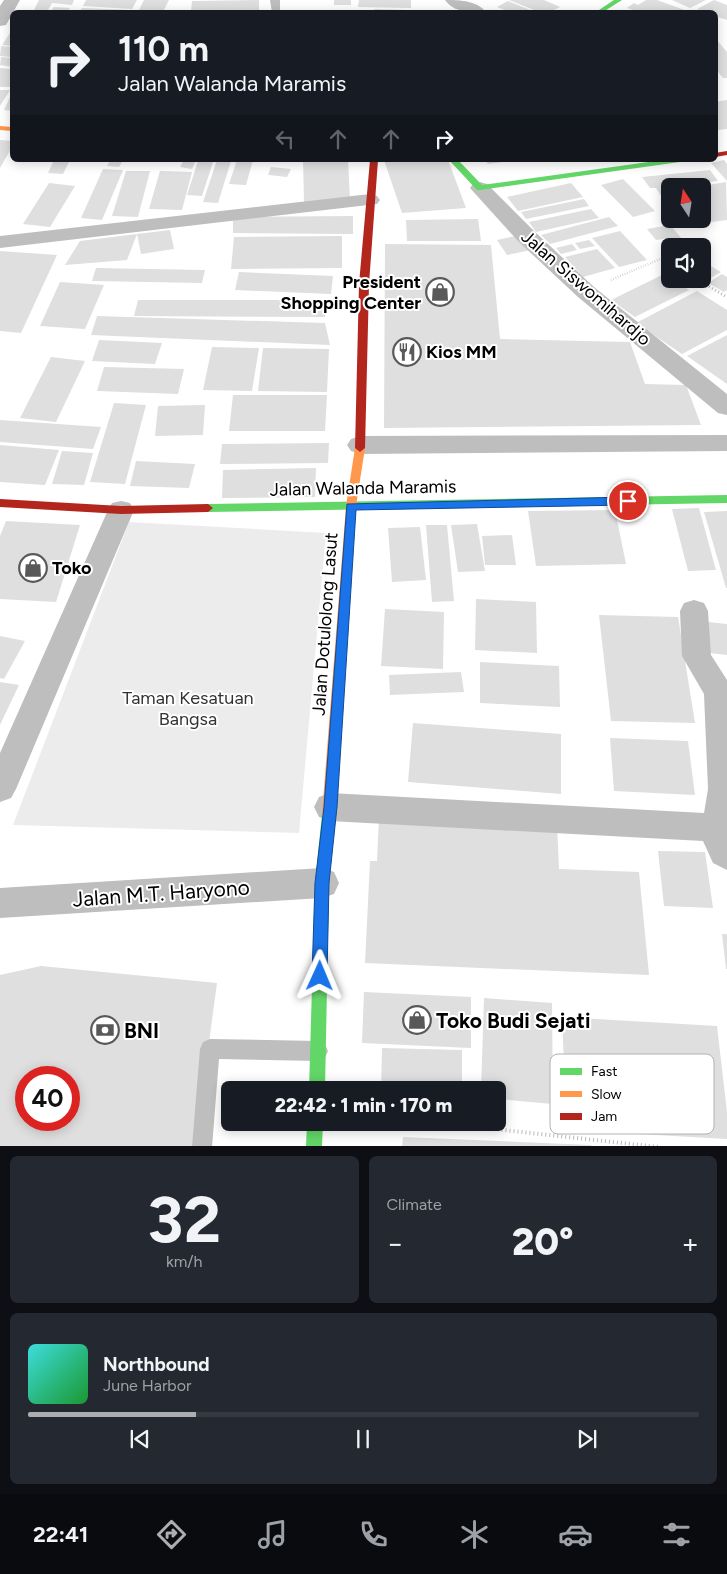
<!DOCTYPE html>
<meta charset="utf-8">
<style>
:root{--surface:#171b24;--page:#242831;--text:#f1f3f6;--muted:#9ea1a6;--line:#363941;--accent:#adaeaf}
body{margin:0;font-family:Figtree,sans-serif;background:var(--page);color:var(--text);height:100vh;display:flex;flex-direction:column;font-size:19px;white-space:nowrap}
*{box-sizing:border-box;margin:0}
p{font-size:16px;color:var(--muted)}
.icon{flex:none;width:28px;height:28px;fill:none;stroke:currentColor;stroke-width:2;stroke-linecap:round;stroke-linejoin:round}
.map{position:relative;height:1146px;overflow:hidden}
.drawer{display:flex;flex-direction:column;gap:10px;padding:10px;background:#0d0f14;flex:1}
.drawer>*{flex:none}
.guide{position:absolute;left:10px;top:10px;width:708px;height:152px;border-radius:8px;box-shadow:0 2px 12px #0003;background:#171b24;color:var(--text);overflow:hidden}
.needle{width:32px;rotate:348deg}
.controls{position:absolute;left:661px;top:178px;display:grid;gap:10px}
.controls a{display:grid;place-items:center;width:50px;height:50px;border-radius:8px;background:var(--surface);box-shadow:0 2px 12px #0003;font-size:25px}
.speed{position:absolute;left:15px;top:1066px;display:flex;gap:10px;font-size:25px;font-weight:700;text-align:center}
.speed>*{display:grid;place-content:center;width:65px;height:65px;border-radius:50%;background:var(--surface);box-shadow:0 2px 12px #0003;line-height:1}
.speed .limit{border:8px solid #d22;background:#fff;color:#111}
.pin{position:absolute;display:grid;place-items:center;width:42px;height:42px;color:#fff;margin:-21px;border:2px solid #fff;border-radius:50%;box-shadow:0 1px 5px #0007}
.me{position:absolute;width:55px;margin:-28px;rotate:1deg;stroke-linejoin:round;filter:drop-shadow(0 0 4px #0008)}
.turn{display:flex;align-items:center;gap:18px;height:105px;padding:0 25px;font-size:22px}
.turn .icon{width:65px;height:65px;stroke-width:2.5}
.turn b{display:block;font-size:35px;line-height:42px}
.lanes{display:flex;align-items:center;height:48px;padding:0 25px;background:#0003;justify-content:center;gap:25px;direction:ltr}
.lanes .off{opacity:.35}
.big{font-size:38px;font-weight:800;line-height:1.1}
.drawer .card{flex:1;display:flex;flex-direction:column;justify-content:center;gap:8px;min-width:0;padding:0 18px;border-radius:8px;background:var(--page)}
.drawer .dial{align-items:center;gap:0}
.dial b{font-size:65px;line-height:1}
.song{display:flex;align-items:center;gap:15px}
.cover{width:60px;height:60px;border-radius:8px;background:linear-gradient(135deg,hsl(180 70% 55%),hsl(130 70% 35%))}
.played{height:5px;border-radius:2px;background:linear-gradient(90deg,var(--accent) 25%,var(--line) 25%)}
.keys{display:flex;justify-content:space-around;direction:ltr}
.heat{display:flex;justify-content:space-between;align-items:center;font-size:28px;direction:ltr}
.drawer .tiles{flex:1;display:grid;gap:10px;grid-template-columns:1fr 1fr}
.card:last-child{grid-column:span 2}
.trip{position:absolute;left:221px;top:1081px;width:285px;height:50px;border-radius:8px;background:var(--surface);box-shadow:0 2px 12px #0003;font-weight:800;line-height:50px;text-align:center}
.dock{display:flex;height:80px;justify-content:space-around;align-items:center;background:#090b0e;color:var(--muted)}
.dock .icon{width:35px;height:35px}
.dock .on{color:var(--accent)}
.dock b{font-size:22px;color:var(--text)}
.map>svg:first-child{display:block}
.green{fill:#ececec}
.building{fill:#dfdfdf;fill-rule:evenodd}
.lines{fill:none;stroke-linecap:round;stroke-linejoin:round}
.path-far2{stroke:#b9b9b9;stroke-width:2.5;stroke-dasharray:0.5 2;stroke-linecap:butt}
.path-far1{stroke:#b9b9b9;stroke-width:3;stroke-dasharray:1 2.5;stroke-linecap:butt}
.path{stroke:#b9b9b9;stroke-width:4;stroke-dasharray:1 3;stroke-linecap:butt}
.lane{fill:#bebebe;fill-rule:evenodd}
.street{fill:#bebebe;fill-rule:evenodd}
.fast{fill:#63d668;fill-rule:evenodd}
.slow{fill:#ff974d;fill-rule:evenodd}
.jam{fill:#b3261e;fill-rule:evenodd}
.route{fill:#1a73e8;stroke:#114b97}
.labels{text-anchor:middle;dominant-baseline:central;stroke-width:4;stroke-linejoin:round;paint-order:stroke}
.poi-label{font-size:18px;font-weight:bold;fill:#000;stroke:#fff;text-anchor:start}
.street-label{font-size:18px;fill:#000;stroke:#fff}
.park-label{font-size:18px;fill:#333;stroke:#fff}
.near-street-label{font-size:21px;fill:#000;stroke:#fff}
.near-poi-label{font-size:21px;font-weight:bold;fill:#000;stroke:#fff;text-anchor:start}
.key{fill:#fff;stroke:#b2b2b2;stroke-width:1}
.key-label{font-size:14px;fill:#000}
</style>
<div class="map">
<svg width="727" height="1147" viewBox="0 0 727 1147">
<rect width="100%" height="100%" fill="#fff"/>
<!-- green -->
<path class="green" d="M129 522 326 533 299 833 13 825Z"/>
<!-- building -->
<g class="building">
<path d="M39 0H74L72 5 52 3 47 12H33Z"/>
<path d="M86 0H137L132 9 83 6Z"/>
<path d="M144 0H169L163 12H138Z"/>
<path d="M259 0V12H191L192 1Z"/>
<rect x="334" y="0" width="17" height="5"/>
<path d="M359 0H411V8L358 7Z"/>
<path d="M509 0H544L560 7 550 12H539Z"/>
<path d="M646 0H657L690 12H640L627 8 634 3 638 5Z"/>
<path d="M672 0H706L690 8Z"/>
<path d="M714 0 727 5V20L715 16V12H706L697 9Z"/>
<path d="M508 1 535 12H510L497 7Z"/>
<path d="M54 7 70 8 67 12H50Z"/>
<path d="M82 8 130 10 129 12H79Z"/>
<path d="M374 9 408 10V12H374Z"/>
<path d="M10 33H12V46L2 45Z"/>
<path d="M715 38 727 52V78H723L715 68Z"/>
<path d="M1 46 12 47V57L0 56Z"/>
<path d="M1 57 12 58V67L0 65Z"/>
<path d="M0 68 12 69V83L10 87H0Z"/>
<path d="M0 90H10L0 106Z"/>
<path d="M12 93V111L4 110Z"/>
<path d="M727 100V129L717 130 715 127V102Z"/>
<path d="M0 140 12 141V147L0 168Z"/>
<path d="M54 160H70L63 174 48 173Z"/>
<path d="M184 160H196L192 169 180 167Z"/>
<path d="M217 160 231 161 218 203 203 202Z"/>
<path d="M237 160H253L246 185 229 184Z"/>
<path d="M303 160H348L350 200 304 202Z"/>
<path d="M384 160H448L466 208 402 213Z"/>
<path d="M485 160H510V161L488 164Z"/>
<path d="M724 160 727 164V181L711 163Z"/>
<path d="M110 161 122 162 119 167 107 166Z"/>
<path d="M198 161 213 162 202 196 187 195Z"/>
<path d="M271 167 291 169 287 177 268 175Z"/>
<path d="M103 169 123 170 102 220 81 218Z"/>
<path d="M710 170 718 181 670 186V198L663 199 656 188H650L642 177Z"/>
<path d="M126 171H150L138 217 112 216Z"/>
<path d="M160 171 192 172 182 210 149 209Z"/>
<path d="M623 179 655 211 633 217 601 185Z"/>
<path d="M726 182 727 220 712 222 702 209V186Z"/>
<path d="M49 183 75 186 50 227 23 224Z"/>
<path d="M571 183 583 197 518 211 507 197Z"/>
<path d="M584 199 589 206 526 219 521 212Z"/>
<path d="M591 209 599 218 536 232 529 222Z"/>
<path d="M353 216V234L233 233V217Z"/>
<path d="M609 217 618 226 550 244 541 235Z"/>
<path d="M478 219 481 241H407L406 220Z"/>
<path d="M670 225 683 240 673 242 670 238 656 240 647 229Z"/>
<path d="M170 230 174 249 141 254 137 234Z"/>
<path d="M620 231 647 260 619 267 592 238Z"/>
<path d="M137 234 127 260 65 265 80 241Z"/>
<path d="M520 235 531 250 507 255 497 240Z"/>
<path d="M342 236V268L231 269 234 237Z"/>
<path d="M589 240 595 246 580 249 575 243Z"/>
<path d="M385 244 491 245 500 339 630 342 645 384 686 385 701 425 384 428Z"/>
<path d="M572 244 577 250 561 254 556 248Z"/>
<path d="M597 249 615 268 583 277 565 257Z"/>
<path d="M0 251 57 255 21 333 0 331Z"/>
<path d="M702 261 721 272 704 282 699 279H702Z"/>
<path d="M96 268 205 270 202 283 92 281Z"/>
<path d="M239 272 333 276 331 294 235 290Z"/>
<path d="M664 274 689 290 635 317 611 300Z"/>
<path d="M722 274 727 277V290L724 292 708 283Z"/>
<path d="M60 282 104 285 85 329 40 326Z"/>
<path d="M697 291 727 310V330L682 354 636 323Z"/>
<path d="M138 300H325V317L134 316Z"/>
<path d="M97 316 325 323 330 345 91 335Z"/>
<path d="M727 335V384L687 356Z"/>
<path d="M99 340 162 343 155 364 92 361Z"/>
<path d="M212 347 259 348 252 391 203 390Z"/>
<path d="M263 348 329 349 327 392 258 391Z"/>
<path d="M51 357 85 361 56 422 20 418Z"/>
<path d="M104 367 184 369 178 394 97 391Z"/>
<path d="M233 395H327L325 431H229Z"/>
<path d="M114 403 146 405 125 484 90 482Z"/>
<path d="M205 405 203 435 155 436 158 406Z"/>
<path d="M0 420 101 427 93 449 0 442Z"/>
<path d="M329 443 328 463 220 464 222 444Z"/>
<path d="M0 445 59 450 45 485 0 482Z"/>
<path d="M62 451 93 453 84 485 52 484Z"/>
<path d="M136 461 195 464 189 488 130 486Z"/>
<path d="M316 468 315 497 222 498 223 470Z"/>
<path d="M699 508 716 570 688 571 672 509Z"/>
<path d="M615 510 626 564 536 566 528 511Z"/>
<path d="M727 511V588H726L704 512Z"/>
<path d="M6 521 80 525 56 602 0 599V536Z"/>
<path d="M477 524 485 571 458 572 451 525Z"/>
<path d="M426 525H447L454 601 432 602Z"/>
<path d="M420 527 426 580 392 582 388 528Z"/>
<path d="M512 535 516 565H485L482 536Z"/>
<path d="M476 599 536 602 537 653 475 650Z"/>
<path d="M385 609 444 612 443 669 381 666Z"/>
<path d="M599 615 678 617 695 723 611 721Z"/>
<path d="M708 622 727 624V655L710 653Z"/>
<path d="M0 636 25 641 4 679 0 678Z"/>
<path d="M480 662 559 666 560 707 480 703Z"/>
<path d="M461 672 464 692 390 695 389 675Z"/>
<path d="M0 682 19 685 0 725Z"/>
<path d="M413 723 561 734V794L408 782Z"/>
<path d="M610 738 688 741 695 795 614 791Z"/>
<path d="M379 817 557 824 559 869 639 872 649 975 365 963 370 861H377Z"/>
<path d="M658 851 705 852 713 908 664 906Z"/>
<path d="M722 934H727V969H726Z"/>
<path d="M41 966 217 983 195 1147H0V975ZM26 1078H69V1120H26Z"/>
<path d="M364 992 471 997V1048L362 1043Z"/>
<path d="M484 998 552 1003 553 1104 498 1099V1090H481Z"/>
<path d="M562 1017 717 1026 727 1112V1139L567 1130Z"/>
<path d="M382 1048 462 1050V1090H381Z"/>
<path d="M403 1137 591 1145V1147H402Z"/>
</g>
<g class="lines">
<!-- path-far2 -->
<g class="path-far2">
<path d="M695 279 705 285"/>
<path d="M611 280 660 259 670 264"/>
</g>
<!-- path-far1 -->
<path class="path-far1" d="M703 283 727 297"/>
<!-- path -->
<path class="path" d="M430 1122 659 1147"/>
<!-- lane -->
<g class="lane">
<path d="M270 0H280V12H272Z"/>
<path d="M210 1039 318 1041 325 1044 328 1051 325 1058 318 1061 219 1059 212 1147H192L200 1049 203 1042Z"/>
</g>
<!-- street -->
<g class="street">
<path d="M4 0H20L6 25 0 26V6Z"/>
<path d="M445 0C459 0 476 0 486 12 472 14 453 12 445 0Z"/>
<path d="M480 182 487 184 534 231 594 287 727 394V415L718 413 578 297 518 241 470 188 473 184Z"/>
<path d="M370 194 377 196 380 200 377 204 0 248V236Z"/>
<path d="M727 435V451L360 454 351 451 347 445 351 439 360 436Z"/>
<path d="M121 501 130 503 134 510 16 789 11 798 0 802V753L108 510 112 503Z"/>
<path d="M694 600 704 603 708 611 711 655 727 680V870L713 863 703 841 330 821 319 817 314 807 319 797 330 793 704 813 708 789 704 694 682 656 680 611 684 603Z"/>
<path d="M322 868 334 872 339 883 334 894 322 898 0 918V888Z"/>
</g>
<!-- fast -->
<g class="fast">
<path d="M614 0H622L603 12H596Z"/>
<path d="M449 160H458L482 185 663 160H684L680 162 480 190H477Z"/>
<path d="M727 495V503L208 512 203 508 208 504Z"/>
<path d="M329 808 334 810 336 814 329 883 325 1090H309L315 883 322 814 324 810Z"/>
<path d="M307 1122H323L322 1147H306Z"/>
</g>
<!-- slow -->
<g class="slow">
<path d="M0 126 12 127V131L0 130Z"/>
<path d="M360 444 365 448 356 506 336 814 334 818 329 820 324 818 322 814 346 506 355 448Z"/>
</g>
<!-- jam -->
<g class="jam">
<path d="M727 151V155L715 157V153Z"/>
<path d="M370 160H378L369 284 365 448 360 452 355 448 359 284Z"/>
<path d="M0 499 121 506 208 504 213 508 208 512 121 514 0 507Z"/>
</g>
</g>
<!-- route -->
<path class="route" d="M628 497 633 501 628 505 356 510 337 807 329 883 327 976 325 981 320 983 315 981 312 976 315 883 324 807 347 504Z"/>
<!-- icons -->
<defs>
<symbol id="shop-ring" viewBox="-11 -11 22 22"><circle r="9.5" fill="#fff" stroke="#595959" stroke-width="1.5"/><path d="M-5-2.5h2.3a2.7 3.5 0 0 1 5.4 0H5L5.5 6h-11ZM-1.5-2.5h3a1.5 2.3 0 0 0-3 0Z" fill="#595959"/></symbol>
<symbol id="restaurant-ring" viewBox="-11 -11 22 22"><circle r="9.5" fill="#fff" stroke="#595959" stroke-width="1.5"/><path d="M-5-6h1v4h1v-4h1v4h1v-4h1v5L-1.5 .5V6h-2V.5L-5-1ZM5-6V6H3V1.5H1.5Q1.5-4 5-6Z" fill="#595959"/></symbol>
<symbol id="bank-ring" viewBox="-11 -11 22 22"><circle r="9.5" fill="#fff" stroke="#595959" stroke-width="1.5"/><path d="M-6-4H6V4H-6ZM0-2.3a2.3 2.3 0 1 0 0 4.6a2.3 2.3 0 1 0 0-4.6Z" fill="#595959"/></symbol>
</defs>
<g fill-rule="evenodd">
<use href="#shop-ring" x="424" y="276" width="32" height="32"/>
<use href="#restaurant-ring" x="391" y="336" width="32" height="32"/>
<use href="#shop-ring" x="17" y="552" width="32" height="32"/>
<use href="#shop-ring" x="401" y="1004" width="32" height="32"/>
<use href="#bank-ring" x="89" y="1014" width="32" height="32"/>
</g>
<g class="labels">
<!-- poi labels -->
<g class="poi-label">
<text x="421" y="282" text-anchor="end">President<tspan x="421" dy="21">Shopping Center</tspan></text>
<text x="426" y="352">Kios MM</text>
<text x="52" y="568">Toko</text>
</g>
<!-- street labels -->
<g class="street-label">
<text transform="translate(586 288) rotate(41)">Jalan Siswomihardjo</text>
<text transform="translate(363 488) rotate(-1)">Jalan Walanda Maramis</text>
<text transform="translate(325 624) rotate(-86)">Jalan Dotulolong Lasut</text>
</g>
<!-- park labels -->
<g class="park-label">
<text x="188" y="698">Taman Kesatuan<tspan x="188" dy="21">Bangsa</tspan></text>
</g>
<!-- near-street labels -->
<g class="near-street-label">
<text transform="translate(161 893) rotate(-4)">Jalan M.T. Haryono</text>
</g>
<!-- near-poi labels -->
<g class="near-poi-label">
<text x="436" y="1020">Toko Budi Sejati</text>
<text x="124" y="1030">BNI</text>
</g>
</g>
<!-- legend -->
<rect x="550" y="1054" width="164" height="80" rx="8" class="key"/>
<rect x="560" y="1068" width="22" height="7" fill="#63d668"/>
<rect x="560" y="1091" width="22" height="6" fill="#ff974d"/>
<rect x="560" y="1113" width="22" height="7" fill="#b3261e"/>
<g class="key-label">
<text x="591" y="1076">Fast</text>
<text x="591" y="1099">Slow</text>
<text x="591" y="1121">Jam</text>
</g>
</svg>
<div class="controls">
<a><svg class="needle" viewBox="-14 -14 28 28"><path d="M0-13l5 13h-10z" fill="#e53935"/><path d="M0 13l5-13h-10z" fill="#9ea1a6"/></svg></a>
<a><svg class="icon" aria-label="sound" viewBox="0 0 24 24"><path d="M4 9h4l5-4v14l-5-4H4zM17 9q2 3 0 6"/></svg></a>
</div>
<div class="speed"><div class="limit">40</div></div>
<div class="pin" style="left:628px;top:501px;background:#d93025"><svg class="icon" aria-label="arrive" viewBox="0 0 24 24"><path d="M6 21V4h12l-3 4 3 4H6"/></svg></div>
<svg class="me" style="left:320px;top:976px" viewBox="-20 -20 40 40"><path d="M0-17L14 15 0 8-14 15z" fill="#1a73e8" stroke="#fff" stroke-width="4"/></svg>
<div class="trip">22:42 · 1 min · 170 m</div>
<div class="guide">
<div class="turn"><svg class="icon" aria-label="right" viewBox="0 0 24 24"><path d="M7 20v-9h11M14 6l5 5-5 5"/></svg><div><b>110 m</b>Jalan Walanda Maramis</div></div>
<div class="lanes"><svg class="icon off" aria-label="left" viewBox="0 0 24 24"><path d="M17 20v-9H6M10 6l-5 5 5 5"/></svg><svg class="icon off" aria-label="ahead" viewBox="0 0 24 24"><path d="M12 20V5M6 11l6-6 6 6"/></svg><svg class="icon off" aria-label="ahead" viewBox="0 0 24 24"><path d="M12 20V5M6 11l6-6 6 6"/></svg><svg class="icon" aria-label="right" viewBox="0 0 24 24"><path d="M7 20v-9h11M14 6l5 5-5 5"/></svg></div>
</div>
</div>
<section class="drawer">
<div class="tiles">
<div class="card dial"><b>32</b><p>km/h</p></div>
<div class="card"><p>Climate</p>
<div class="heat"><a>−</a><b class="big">20°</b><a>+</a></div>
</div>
<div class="card">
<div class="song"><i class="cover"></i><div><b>Northbound</b><p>June Harbor</p></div></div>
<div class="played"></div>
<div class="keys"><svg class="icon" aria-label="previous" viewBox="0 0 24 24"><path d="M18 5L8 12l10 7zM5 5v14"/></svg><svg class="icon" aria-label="pause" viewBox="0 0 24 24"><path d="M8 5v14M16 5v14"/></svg><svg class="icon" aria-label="next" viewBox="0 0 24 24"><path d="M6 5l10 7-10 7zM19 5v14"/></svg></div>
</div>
</div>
</section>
<nav class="dock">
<b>22:41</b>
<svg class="icon on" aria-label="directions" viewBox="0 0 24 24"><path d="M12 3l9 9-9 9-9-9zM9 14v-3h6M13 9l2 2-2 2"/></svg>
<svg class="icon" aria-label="music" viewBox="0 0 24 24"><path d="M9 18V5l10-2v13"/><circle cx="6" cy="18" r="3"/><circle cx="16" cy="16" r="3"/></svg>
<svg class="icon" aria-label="phone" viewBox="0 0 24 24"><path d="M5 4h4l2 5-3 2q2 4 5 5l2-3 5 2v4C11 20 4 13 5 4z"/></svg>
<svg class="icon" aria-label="climate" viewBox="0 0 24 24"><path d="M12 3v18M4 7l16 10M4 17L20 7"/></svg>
<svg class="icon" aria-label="car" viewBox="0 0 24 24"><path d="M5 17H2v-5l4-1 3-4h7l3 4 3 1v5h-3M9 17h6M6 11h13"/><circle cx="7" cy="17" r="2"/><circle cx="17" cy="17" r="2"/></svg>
<svg class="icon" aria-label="filters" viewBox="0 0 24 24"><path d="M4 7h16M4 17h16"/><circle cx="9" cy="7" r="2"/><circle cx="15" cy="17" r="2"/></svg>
</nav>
